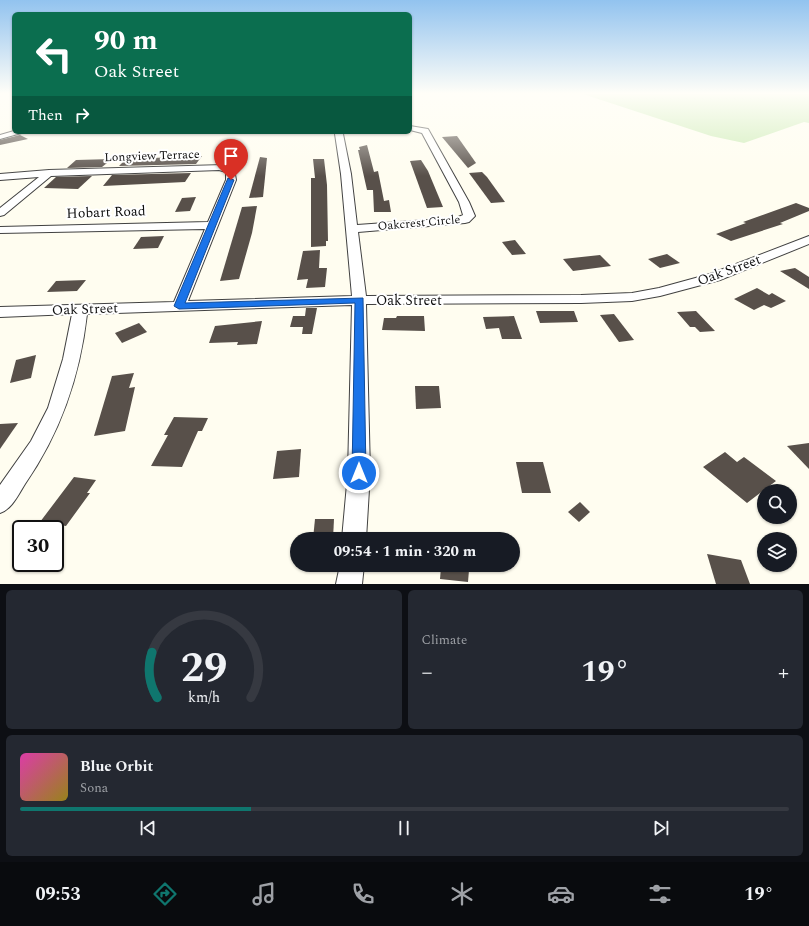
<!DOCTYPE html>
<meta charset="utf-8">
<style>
:root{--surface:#171b24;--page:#242831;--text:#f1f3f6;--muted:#9ea1a6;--line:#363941;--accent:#0f766e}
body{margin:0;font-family:Spectral,serif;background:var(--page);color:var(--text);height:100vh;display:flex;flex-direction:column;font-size:15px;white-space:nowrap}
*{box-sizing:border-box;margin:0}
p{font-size:13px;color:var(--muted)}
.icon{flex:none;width:22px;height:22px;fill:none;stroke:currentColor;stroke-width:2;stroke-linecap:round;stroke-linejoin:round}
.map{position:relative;height:584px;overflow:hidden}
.sheet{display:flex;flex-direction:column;gap:6px;padding:6px;background:#0d0f14;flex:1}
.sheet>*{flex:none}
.guide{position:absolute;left:12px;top:12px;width:400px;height:122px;border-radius:6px;box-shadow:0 1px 3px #0004;background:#0b6e4f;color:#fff;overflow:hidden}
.buttons{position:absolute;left:757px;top:484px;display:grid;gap:8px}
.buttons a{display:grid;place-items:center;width:40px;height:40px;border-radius:50%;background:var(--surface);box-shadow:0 1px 3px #0004;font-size:20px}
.speed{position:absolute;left:12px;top:520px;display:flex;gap:8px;font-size:20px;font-weight:700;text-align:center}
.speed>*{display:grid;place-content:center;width:52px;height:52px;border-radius:50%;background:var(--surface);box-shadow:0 1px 3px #0004;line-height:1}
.speed .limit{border:2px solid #111;border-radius:6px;background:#fff;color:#111}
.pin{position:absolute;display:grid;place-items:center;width:34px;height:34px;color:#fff;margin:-41px -17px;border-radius:50% 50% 50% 0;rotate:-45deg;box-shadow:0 0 4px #0007}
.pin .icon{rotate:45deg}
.me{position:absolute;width:44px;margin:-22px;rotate:0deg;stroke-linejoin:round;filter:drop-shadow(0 0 3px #0008)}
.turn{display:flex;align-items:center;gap:14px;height:84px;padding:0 16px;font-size:18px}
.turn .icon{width:52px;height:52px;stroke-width:2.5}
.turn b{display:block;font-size:28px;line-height:34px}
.then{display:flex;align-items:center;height:38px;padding:0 16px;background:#0003;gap:8px;font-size:15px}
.big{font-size:30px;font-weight:700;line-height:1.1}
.sheet .widget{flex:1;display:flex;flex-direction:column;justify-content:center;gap:6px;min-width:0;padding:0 14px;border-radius:6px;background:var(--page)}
.sheet .dial{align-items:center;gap:0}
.dial svg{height:104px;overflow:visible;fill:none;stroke:var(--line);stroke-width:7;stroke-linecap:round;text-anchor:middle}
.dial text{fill:var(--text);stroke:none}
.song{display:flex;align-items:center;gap:12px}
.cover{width:48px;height:48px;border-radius:6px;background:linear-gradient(135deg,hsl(320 70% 55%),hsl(50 70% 35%))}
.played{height:4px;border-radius:2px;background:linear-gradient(90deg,var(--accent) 30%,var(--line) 30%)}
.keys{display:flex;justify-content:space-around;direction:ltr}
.heat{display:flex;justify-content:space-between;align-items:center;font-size:22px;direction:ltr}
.sheet .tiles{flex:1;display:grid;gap:6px;grid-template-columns:1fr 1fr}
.widget:last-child{grid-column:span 2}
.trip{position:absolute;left:290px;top:532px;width:230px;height:40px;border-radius:20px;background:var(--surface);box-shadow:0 1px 3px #0004;font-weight:700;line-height:40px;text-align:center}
.menu{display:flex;height:64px;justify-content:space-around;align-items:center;background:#090b0e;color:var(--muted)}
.menu .icon{width:28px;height:28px}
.menu .selected{color:var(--accent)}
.menu b{font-size:18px;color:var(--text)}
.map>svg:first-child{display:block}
.green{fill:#ceecb7}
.building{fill:#58504a}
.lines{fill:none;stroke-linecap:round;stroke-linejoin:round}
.minor-casing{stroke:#414141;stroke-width:2}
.minor{fill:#fff;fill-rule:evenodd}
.route{fill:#1a73e8;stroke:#114b97}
.labels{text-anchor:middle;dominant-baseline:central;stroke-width:4;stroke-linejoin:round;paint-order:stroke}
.far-street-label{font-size:12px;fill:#0e0e0e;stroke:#fff}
.street-label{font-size:14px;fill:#0e0e0e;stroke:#fff}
</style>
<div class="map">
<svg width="809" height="584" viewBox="0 0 809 584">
<rect width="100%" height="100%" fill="#fffdf0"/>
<!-- green -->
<path class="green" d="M583 94H809V123L804 122 744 143 711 136Z"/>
<!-- building -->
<g class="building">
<path d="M20 135 28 139 0 145V140Z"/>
<path d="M457 136 476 163 468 168 442 137Z"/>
<path d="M367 145 374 172 378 171 384 201 389 200 391 212H374L373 190H367L358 150H360L359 147Z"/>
<path d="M202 156 196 164 119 166 126 159Z"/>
<path d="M260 157 267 158 263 197 249 198Z"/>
<path d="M112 159 102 167 67 168 76 160Z"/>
<path d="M313 159H324L327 185 328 241H326V246L311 247V178H315Z"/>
<path d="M421 160 428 171 443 207 427 208 410 161Z"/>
<path d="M482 172 487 177 505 202 491 203 469 173Z"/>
<path d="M191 173 185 182 103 186 112 175Z"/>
<path d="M92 176 78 189 44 188 56 177Z"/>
<path d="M196 197 190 211 175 212 182 198Z"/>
<path d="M796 203 809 208V211L780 223 783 224 731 241 716 234 746 223 743 222Z"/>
<path d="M257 206 252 233 239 279 220 281 242 207Z"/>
<path d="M164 236 158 248 133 249 141 237Z"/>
<path d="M515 240 526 254 512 255 502 242Z"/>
<path d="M320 250 319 268H327L325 287 306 288 308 279 297 280 303 251Z"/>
<path d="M667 254 680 263 660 268 648 259Z"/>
<path d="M600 255 611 266 573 271 563 259Z"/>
<path d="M795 268 809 277V289L780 271Z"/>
<path d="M86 280 77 291 47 292 56 281Z"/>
<path d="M757 288 769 295 772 293 786 301 771 308 764 305 754 310 734 299Z"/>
<path d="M306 308H317L312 334H302L303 327H290L293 316H305Z"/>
<path d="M536 311H574L578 322 540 323Z"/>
<path d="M696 311 715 331 700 332 695 327H690L677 312Z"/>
<path d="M614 314 634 340 619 342 600 315Z"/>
<path d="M397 316H424L425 331 382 330 384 318H396Z"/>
<path d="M514 316 522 339H502L499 328 486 329 483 317Z"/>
<path d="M262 321 257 344 237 345 238 342 209 343 215 326Z"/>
<path d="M139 323 147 332 122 343 115 333Z"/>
<path d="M36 355 31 378 10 383 16 360Z"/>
<path d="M134 373 129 388 135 387 125 431 94 436 112 376Z"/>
<path d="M415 386H439L441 408 416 409Z"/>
<path d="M174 417 208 418 202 431H198L182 467 151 466 168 435H164Z"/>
<path d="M18 423 0 449V424Z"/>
<path d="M809 443V469L787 446Z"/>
<path d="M301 449 299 477 273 479 277 451Z"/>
<path d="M725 452 737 462 744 457 776 481 747 503 703 467Z"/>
<path d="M516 462H543L551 493H522Z"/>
<path d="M74 477 96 480 87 493H90L66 526 40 522Z"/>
<path d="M580 502 590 512 579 522 568 512Z"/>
<path d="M315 519H334L333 539H313Z"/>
<path d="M707 554 741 560 750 584H716Z"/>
<path d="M441 567 469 570 468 582 440 579Z"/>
</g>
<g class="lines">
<defs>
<g id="minor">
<path d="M410 126 428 129 469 202 475 216 469 222 465 223 358 232 366 296 581 295 632 293 659 288 710 274 809 236V244L720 280 660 296 632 301 581 303 366 304 370 473 366 539H342L348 473 352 305 87 314C80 376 61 432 25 484 18 495 12 509 0 513V485L31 441 48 408 63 359 72 314 0 317V307L174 302 205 229 0 233V227L208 222 226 180V172L219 170 51 176 4 215 0 216V208L39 177 0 180V174L49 170 223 165 234 169 236 180 188 301 352 296 341 174 335 134 337 132H345L343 134 351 174 357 225 456 218 463 215 459 202 422 133 410 130Z"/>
<path d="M14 131 25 132 0 139V135Z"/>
<path d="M340 565H364L362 584H336Z"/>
</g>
</defs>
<!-- minor casing -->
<use href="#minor" class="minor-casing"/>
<!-- minor -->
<use href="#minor" class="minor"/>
</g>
<!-- sky -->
<linearGradient id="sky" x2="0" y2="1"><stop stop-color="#92c3ef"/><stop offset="0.53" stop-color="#fffef8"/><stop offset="1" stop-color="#fffef8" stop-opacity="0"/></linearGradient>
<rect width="809" height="176" fill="url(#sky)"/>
<!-- route -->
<path class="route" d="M228 178 234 180 185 303 363 298 366 473 364 477 359 479 354 477 352 473 355 303 179 309 174 306Z"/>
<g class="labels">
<!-- far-street labels -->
<g class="far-street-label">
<text transform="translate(152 156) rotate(-2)">Longview Terrace</text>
<text transform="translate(419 223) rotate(-5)">Oakcrest Circle</text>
</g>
<!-- street labels -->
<g class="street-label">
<text transform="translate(106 212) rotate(-2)">Hobart Road</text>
<text transform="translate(729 270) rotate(-20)">Oak Street</text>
<text x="409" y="300">Oak Street</text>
<text transform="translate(85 309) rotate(-2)">Oak Street</text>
</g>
</g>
</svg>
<div class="buttons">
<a><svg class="icon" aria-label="search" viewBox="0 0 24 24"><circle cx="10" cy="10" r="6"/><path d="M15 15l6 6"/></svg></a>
<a><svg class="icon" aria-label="layers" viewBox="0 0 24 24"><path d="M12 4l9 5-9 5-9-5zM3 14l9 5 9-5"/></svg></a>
</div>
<div class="speed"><div class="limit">30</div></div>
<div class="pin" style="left:231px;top:180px;background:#d93025"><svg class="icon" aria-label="arrive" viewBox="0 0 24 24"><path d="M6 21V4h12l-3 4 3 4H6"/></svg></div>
<svg class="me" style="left:359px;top:473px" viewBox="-20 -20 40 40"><circle r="17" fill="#1a73e8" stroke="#fff" stroke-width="3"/><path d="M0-11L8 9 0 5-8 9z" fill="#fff"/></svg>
<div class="trip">09:54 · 1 min · 320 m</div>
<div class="guide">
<div class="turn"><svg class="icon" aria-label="left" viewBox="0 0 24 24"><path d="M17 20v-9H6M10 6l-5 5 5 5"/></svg><div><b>90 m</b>Oak Street</div></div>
<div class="then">Then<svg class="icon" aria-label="right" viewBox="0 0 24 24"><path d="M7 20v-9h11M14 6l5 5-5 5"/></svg></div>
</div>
</div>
<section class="sheet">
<div class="tiles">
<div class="widget dial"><svg viewBox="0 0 100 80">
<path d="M14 69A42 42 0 1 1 86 69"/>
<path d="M14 69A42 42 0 0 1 10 34" stroke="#0f766e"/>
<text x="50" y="56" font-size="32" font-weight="700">29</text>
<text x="50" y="72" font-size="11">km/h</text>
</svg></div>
<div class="widget"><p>Climate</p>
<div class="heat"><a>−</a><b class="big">19°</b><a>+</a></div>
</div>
<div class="widget">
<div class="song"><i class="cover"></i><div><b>Blue Orbit</b><p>Sona</p></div></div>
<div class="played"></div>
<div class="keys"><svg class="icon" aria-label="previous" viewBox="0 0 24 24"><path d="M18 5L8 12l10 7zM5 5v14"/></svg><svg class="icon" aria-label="pause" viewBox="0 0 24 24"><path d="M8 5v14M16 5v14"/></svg><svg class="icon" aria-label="next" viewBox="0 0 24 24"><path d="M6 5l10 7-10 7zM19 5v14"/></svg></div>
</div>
</div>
</section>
<nav class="menu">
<b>09:53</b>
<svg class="icon selected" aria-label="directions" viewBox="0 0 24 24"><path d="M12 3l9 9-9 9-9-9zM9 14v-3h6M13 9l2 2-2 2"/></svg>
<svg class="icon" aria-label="music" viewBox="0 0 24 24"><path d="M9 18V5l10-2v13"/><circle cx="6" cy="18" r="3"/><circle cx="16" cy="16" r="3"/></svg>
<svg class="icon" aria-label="phone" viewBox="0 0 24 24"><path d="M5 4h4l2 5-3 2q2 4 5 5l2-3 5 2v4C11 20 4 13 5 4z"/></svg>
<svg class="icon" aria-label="climate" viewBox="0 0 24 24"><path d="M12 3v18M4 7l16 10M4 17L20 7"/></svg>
<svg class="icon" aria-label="car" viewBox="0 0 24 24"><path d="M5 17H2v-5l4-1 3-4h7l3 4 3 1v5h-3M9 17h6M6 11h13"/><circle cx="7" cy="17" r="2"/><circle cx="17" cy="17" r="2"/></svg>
<svg class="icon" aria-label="filters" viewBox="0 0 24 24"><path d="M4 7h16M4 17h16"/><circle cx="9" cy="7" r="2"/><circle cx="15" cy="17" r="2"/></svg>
<b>19°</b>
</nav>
